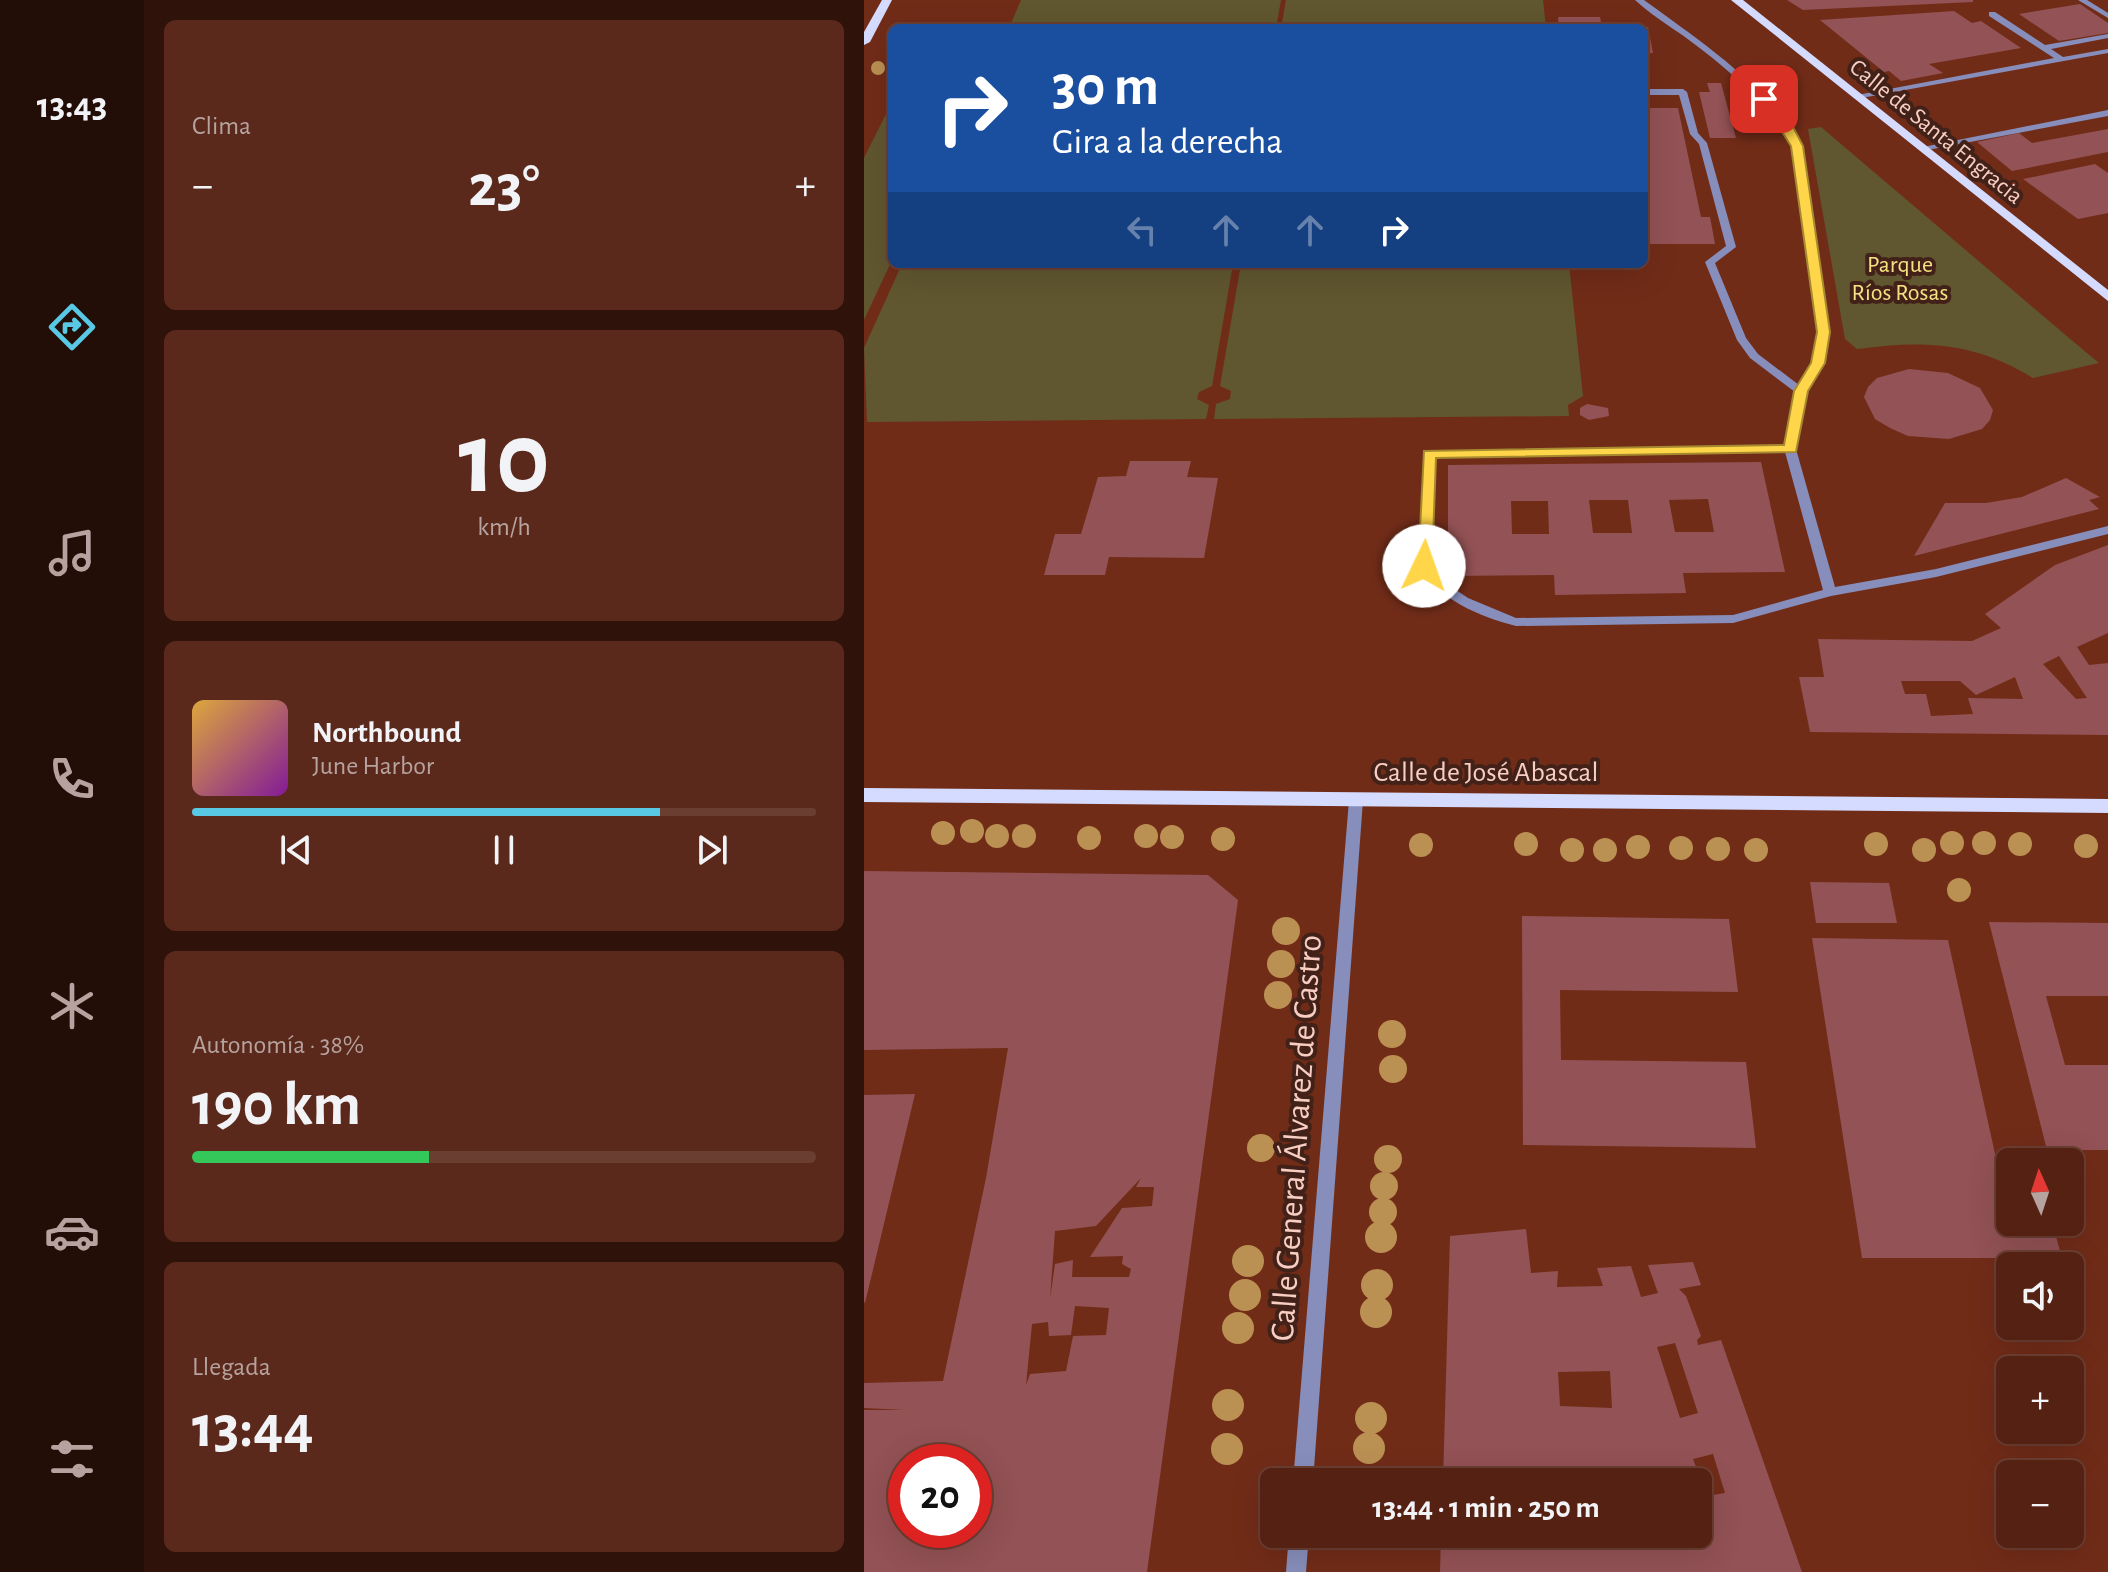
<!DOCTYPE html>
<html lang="es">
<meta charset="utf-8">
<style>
:root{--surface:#552112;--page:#5b291b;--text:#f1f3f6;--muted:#b6a39f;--line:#6b3e32;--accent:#59c8e4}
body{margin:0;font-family:"Alegreya Sans",sans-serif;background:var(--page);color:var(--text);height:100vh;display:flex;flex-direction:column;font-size:30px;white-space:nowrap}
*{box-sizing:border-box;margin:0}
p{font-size:26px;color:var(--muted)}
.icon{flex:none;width:44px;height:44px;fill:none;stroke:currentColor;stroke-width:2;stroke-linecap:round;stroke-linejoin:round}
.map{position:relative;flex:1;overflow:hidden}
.panel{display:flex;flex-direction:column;gap:20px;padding:20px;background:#2f120a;width:720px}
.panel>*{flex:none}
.guide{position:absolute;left:24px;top:24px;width:760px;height:244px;border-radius:12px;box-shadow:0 8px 32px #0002,0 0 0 2px var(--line);background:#1a4fa0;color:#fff;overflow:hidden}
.needle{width:52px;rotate:357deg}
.fabs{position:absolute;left:1132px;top:1148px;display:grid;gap:16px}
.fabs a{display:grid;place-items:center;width:88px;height:88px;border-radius:12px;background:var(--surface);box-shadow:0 8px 32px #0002,0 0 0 2px var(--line);font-size:40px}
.speed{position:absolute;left:24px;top:1444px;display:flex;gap:16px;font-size:40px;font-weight:700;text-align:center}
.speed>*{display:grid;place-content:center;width:104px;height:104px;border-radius:50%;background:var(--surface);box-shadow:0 8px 32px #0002,0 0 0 2px var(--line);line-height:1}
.speed .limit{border:12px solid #d22;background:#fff;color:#111}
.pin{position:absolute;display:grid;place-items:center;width:68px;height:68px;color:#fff;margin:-34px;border-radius:16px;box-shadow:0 4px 12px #0006}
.me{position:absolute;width:88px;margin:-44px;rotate:3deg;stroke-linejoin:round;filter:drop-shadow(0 0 6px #0008)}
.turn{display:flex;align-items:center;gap:28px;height:168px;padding:0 32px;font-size:36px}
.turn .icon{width:104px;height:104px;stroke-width:2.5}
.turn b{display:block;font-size:56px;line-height:68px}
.lanes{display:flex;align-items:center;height:76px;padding:0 32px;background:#0003;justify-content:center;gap:40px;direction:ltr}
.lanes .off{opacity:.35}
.big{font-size:60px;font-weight:700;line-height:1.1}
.panel .tile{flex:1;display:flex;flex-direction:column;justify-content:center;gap:12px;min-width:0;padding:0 28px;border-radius:12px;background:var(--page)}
.panel .dial{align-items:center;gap:0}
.dial b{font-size:104px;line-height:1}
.song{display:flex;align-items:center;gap:24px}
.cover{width:96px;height:96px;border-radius:12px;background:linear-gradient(135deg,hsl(40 70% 55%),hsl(290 70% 35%))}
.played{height:8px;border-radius:4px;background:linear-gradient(90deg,var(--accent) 75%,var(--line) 75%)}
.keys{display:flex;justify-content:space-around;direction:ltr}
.heat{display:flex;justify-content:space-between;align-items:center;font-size:44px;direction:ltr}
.charge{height:12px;border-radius:6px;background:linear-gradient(90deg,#34c759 38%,var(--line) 0)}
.trip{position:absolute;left:396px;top:1468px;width:452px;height:80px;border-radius:12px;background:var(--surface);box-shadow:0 8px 32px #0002,0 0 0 2px var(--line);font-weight:700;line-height:80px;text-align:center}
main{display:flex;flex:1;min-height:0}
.dock{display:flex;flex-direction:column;width:144px;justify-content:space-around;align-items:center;background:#220d07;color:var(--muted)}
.dock .icon{width:56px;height:56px}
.dock .selected{color:var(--accent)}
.dock b{font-size:36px;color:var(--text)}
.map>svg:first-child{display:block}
.green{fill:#605730}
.building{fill:#935255;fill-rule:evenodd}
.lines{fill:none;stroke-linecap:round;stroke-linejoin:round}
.minor{fill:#878ebb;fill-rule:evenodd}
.major{fill:#d4dbff;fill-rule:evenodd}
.tree{fill:#bb9053}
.route{fill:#ffd54a;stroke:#a68a30;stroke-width:2}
.labels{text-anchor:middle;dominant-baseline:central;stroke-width:8;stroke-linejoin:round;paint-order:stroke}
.far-street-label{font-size:24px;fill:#f9cec2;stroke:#412118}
.far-park-label{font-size:24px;fill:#f7e283;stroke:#412118}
.street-label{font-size:28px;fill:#f9cec2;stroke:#412118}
.near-street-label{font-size:34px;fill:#f9cec2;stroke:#412118}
</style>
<main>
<nav class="dock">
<b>13:43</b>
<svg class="icon selected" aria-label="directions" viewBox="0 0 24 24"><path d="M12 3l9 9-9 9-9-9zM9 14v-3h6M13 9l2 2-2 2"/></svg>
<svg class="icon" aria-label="music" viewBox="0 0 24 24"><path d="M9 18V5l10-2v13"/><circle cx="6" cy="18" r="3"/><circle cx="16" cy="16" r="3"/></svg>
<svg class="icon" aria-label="phone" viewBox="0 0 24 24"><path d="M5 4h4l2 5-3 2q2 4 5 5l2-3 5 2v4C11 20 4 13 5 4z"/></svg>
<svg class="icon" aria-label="climate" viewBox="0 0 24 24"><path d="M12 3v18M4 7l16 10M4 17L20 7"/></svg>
<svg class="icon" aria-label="car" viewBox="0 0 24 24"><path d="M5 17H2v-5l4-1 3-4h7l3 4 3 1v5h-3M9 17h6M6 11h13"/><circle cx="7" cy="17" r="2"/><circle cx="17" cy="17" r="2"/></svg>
<svg class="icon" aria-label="filters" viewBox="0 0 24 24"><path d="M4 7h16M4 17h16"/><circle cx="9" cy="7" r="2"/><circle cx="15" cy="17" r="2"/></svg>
</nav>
<section class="panel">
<div class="tile"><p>Clima</p>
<div class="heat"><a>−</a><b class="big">23°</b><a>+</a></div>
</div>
<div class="tile dial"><b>10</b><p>km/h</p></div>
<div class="tile">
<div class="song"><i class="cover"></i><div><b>Northbound</b><p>June Harbor</p></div></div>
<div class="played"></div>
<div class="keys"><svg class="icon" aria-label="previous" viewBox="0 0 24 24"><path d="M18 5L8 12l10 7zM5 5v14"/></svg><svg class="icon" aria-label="pause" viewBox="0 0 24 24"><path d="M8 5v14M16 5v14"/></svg><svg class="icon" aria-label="next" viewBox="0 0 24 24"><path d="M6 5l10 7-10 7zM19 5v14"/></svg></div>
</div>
<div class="tile"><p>Autonomía · 38%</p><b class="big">190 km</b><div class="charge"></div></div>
<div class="tile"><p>Llegada</p><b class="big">13:44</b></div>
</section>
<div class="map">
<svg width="1244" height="1572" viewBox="0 0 1244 1572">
<rect width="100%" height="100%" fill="#712c18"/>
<!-- green -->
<g class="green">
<path d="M157 0H417L412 28H145Z"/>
<path d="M422 0H679L682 28H417Z"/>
<path d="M28 102V260L0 320V158Z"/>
<path d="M957 127 1205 338 1235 363 1169 378C1111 342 1060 340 993 349L981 339 944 129Z"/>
<path d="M38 264H369L348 386 335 392 333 399 345 405 342 419 3 422 0 348Z"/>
<path d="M377 264H705L719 396 704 405 705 416 350 419 352 404 366 399 367 391 356 386Z"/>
</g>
<!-- building -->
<g class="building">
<path d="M923 0H1109V2L939 10Z"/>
<path d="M1216 4 1244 23V33L1195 41 1155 14Z"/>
<path d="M1090 11 1108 23 1117 21 1157 48 1065 64 1079 73 1037 81 1025 71 1020 72 956 20Z"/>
<path d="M694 17H736L738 28H695Z"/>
<path d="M780 27H784L789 53H780Z"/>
<path d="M843 83H857L872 138H846L835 92H846Z"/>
<path d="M780 108H814L837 217H846L851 244H780V217H784L780 193Z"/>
<path d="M1244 129V152L1148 171 1113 142 1155 133 1168 143Z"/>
<path d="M1231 164 1244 173V213L1214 219 1159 179Z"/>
<path d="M1045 369 1084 373 1116 388 1129 410 1126 420 1118 429 1085 439 1044 436 1026 428 1011 419 1000 397 1004 387 1013 378Z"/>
<path d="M723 404 744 408 745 416 725 420 716 415V408Z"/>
<path d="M266 461H327L323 477 354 478 340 558 245 557 241 575H180L191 534H217L234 477 262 476Z"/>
<path d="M897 462 921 572 819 573 822 593 691 595 690 575 584 576V465ZM844 499 850 532H811L805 500ZM725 500H764L768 533H729ZM647 501H684L685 534H648Z"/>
<path d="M1202 478 1236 497 1225 500 1235 509 1050 556 1081 503H1122L1158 497Z"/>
<path d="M1244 545V633L1213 647 1225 665 1244 663V735L946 732 935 677H960L954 639 1108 641 1137 628 1121 614 1191 565ZM1195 656 1223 698 1212 699 1179 664ZM1151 677 1159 699 1104 698 1109 714 1067 716 1062 694H1041L1037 681H1096L1112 695Z"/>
<path d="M0 871 344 875 374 900 283 1572H0V1410H40L0 1408V1383L79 1381 122 1178 144 1048 0 1050ZM277 1178 272 1187H290L288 1206 258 1208 226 1257 259 1256 258 1264 267 1269 265 1277H208L209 1260 191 1264 186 1299 191 1231 232 1226ZM211 1306 245 1308 242 1335 209 1336 202 1371 166 1374 162 1385 168 1324 184 1322 185 1336 207 1335ZM42 1462H110V1530H42Z"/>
<path d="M946 882 1025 883 1033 923H952Z"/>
<path d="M658 916 865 919 874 992 696 990 697 1060 882 1062 892 1148 659 1145Z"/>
<path d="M1125 922 1244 923V996H1182L1201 1065H1244V1150H1183Z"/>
<path d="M948 938 1084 940 1146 1222H1188L1198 1258H998Z"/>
<path d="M51 1094 1 1303 0 1302V1095Z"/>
<path d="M662 1229 667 1273 694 1271 693 1287 739 1286 733 1268 767 1266 777 1297 794 1293 784 1265 829 1262 837 1285 815 1289 822 1296 837 1336 833 1340 834 1345 857 1340 938 1572H576L577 1534H834V1482H579L586 1236ZM811 1343 834 1413 816 1418 793 1347ZM746 1371 748 1408 696 1406 694 1372ZM849 1454 861 1493 843 1496 829 1459Z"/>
</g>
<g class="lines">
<!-- minor -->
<g class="minor">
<path d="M771 0H780C840 44 898 81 937 146L964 332 959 363 942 391 932 449 971 587 1072 569 1244 526V534L1072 577 967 596 869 623 652 626C614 616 576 600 554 566L561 452 921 446 931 392 886 358 873 340 841 262 862 246 835 144 826 134 815 95H780V89H819L823 92 834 133 843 143 872 247 851 263 882 338 894 354 935 385 949 363 954 332 929 146C901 100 863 68 821 37 804 25 786 14 771 0ZM921 452 959 590 869 615 652 618 604 598 580 582 566 566 571 457Z"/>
<path d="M1214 0H1223L1244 13V18Z"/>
<path d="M1125 12H1131L1181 45 1244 34V38L1187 49 1199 57 1244 49V53L992 99 988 96 1190 58 1125 16Z"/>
<path d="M1244 110V116L1058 151 1054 148Z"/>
<path d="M492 795 499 800 449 1482H429L485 800Z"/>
<path d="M425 1534H445L442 1572H422Z"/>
</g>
<!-- major -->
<g class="major">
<path d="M18 0H28L6 42 0 45V32Z"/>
<path d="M867 0H879L1244 290V301Z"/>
<path d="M0 788 1244 799V813L0 802Z"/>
</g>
</g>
<!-- trees -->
<g class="tree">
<circle cx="14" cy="68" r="7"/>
<circle cx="108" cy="831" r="12"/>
<circle cx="79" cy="833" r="12"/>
<circle cx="133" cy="836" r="12"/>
<circle cx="160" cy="836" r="12"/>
<circle cx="282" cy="836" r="12"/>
<circle cx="308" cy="837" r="12"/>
<circle cx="225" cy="838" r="12"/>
<circle cx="359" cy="839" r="12"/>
<circle cx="1088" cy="843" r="12"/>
<circle cx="1120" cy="843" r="12"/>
<circle cx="662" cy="844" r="12"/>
<circle cx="1012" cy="844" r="12"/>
<circle cx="1156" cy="844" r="12"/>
<circle cx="557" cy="845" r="12"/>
<circle cx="1222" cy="846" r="12"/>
<circle cx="774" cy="847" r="12"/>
<circle cx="817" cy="848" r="12"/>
<circle cx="854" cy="849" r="12"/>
<circle cx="708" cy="850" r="12"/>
<circle cx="741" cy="850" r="12"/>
<circle cx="892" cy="850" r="12"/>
<circle cx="1060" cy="850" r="12"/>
<circle cx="1095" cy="890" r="12"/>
<circle cx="422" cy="931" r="14"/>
<circle cx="417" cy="964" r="14"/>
<circle cx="414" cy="995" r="14"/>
<circle cx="528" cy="1034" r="14"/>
<circle cx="529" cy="1069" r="14"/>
<circle cx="397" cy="1148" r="14"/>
<circle cx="524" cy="1159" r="14"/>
<circle cx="520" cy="1186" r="14"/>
<circle cx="519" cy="1212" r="14"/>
<circle cx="517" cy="1237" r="16"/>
<circle cx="384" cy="1261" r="16"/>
<circle cx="513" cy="1285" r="16"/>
<circle cx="381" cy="1295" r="16"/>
<circle cx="512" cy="1312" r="16"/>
<circle cx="374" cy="1328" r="16"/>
<circle cx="364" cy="1405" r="16"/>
<circle cx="507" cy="1418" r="16"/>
<circle cx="505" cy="1448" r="16"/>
<circle cx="363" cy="1449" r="16"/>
</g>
<!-- route -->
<path class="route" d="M896 97H904L926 121 939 146 966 332 961 363 944 391 932 452 572 458 568 566 565 569H554L560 451 920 445 930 391 947 363 953 332 927 146Z"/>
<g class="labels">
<!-- far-street labels -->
<g class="far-street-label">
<text transform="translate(1072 132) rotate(39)">Calle de Santa Engracia</text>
</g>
<!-- far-park labels -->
<g class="far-park-label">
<text x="1036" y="265">Parque<tspan x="1036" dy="28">Ríos Rosas</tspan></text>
</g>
<!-- street labels -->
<g class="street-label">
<text x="622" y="773">Calle de José Abascal</text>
</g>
<!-- near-street labels -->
<g class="near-street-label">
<text transform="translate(433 1138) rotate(-86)">Calle General Álvarez de Castro</text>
</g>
</g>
</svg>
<div class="fabs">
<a><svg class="needle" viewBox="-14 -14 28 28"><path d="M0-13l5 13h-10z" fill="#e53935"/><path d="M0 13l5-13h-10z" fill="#b6a39f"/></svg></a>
<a><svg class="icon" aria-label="sound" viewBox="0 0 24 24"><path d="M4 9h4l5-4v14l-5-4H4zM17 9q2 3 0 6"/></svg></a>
<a>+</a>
<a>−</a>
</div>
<div class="speed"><div class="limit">20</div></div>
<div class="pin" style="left:900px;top:99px;background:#d93025"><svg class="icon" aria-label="arrive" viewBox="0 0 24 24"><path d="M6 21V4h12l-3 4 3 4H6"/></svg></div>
<svg class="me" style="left:560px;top:566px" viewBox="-20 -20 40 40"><circle r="19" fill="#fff"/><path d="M0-13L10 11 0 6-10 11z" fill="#ffd54a"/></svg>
<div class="trip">13:44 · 1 min · 250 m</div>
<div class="guide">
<div class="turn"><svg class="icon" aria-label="right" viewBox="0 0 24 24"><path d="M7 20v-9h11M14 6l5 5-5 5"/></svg><div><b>30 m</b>Gira a la derecha</div></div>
<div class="lanes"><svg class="icon off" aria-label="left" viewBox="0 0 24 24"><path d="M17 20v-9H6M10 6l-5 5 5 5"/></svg><svg class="icon off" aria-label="ahead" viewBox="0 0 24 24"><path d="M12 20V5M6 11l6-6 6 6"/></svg><svg class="icon off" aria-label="ahead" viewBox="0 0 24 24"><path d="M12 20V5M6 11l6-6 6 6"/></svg><svg class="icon" aria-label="right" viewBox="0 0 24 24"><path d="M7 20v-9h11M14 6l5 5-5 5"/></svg></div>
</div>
</div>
</main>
